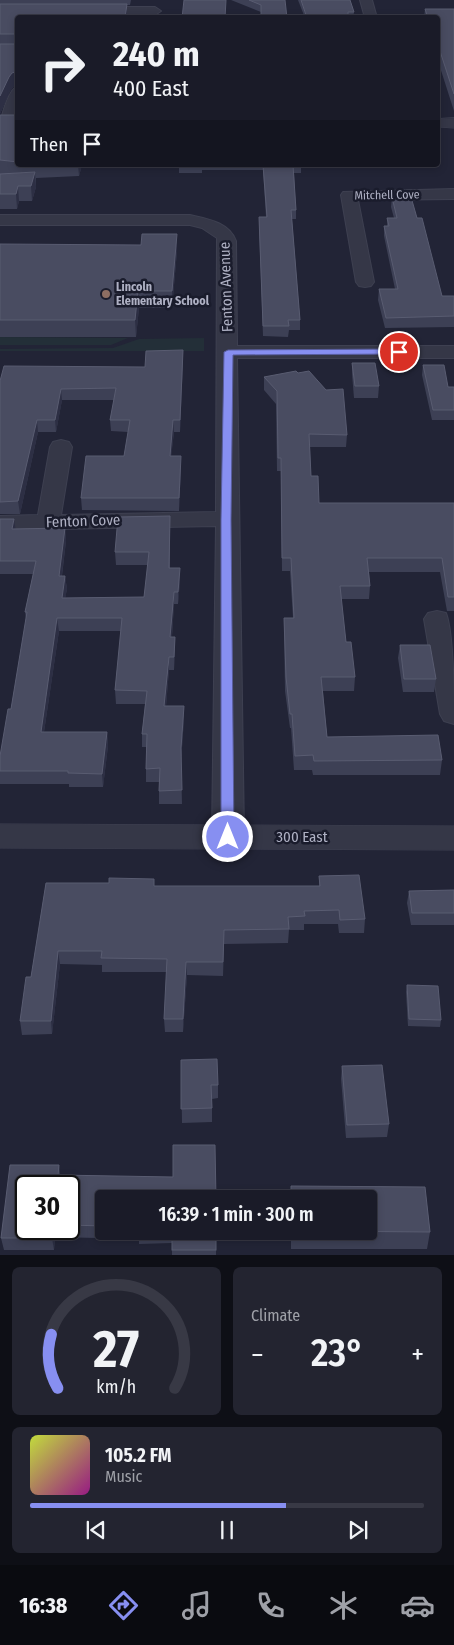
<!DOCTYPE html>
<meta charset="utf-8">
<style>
:root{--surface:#1a1b28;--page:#232430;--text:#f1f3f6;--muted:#9fa1a8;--line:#383945;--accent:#878ff1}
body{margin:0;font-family:"Fira Sans Condensed",sans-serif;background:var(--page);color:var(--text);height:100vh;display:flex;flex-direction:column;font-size:19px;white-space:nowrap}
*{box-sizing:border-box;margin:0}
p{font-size:16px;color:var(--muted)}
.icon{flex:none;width:28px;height:28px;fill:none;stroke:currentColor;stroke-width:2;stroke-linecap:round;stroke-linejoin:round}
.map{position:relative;height:1255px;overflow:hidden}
.details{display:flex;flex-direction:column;gap:12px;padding:12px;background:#0e0f16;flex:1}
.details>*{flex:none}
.banner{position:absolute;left:15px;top:15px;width:425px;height:152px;border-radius:5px;box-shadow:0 2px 8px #0003,0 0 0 1px var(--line);background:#1a1b28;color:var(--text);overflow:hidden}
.speed{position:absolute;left:15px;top:1175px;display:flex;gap:10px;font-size:25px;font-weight:700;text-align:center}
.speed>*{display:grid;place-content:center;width:65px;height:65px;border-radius:50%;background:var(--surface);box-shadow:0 2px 8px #0003,0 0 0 1px var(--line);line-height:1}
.speed .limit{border:2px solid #111;border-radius:8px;background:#fff;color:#111}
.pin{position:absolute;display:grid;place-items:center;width:42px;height:42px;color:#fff;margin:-21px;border:2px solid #fff;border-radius:50%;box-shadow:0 1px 5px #0007}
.me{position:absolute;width:55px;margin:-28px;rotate:0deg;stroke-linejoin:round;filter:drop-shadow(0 0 4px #0008)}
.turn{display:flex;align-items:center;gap:18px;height:105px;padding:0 15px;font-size:22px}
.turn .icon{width:65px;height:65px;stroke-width:2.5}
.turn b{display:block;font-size:35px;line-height:42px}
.then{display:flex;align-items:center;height:48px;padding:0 15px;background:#0003;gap:10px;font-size:19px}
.big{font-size:38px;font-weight:600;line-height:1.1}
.details .tile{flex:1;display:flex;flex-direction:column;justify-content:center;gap:8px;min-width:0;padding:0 18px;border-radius:8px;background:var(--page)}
.details .dial{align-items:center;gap:0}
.dial svg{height:130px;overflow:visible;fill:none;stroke:var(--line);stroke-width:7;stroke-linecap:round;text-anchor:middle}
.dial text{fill:var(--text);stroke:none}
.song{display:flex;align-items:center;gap:15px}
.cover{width:60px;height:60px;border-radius:8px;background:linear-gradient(135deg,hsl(70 70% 55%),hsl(310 70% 35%))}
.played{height:5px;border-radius:2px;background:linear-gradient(90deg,var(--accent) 65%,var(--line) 65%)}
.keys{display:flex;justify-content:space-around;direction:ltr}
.heat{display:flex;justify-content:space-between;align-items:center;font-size:28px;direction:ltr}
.details .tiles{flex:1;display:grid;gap:12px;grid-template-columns:1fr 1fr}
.tile:last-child{grid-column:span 2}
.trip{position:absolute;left:95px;top:1190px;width:282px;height:50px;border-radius:5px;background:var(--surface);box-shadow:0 2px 8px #0003,0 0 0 1px var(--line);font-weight:600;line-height:50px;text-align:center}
.tab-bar{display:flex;height:80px;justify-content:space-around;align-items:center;background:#0a0b10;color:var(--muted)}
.tab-bar .icon{width:35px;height:35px}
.tab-bar .on{color:var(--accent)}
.tab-bar b{font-size:22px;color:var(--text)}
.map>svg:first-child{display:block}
.green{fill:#232f38}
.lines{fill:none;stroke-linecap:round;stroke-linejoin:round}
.minor-casing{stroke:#3e4051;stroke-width:2}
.tertiary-casing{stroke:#3e4051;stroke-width:1}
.minor{fill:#353747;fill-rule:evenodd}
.tertiary{fill:#353747;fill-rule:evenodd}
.wall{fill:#3d4055;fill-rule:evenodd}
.shaded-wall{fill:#2d2f44}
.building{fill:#494c61;stroke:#595c71}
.route{fill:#878ff1;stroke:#585d9d}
.education-dot{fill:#8d6e63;stroke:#1a1c2c;stroke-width:2}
.labels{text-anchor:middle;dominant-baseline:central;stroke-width:5;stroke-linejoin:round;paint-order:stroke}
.far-street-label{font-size:12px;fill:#afb1c4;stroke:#1a1c2c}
.far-poi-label{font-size:12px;font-weight:bold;fill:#afb1c4;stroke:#1a1c2c;text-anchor:start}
.street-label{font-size:15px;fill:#afb1c4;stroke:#1a1c2c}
</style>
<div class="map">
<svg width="454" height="1255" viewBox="0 0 454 1255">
<rect width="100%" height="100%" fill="#222436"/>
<!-- green -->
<g class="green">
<path d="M0 337 128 338 111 345H0Z"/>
<path d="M204 338V351H0V349L113 348 139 339Z"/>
</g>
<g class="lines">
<defs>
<g id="minor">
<path d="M360 0H372L377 18H365Z"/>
<path d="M91 7H155L161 11 155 15 87 14 85 11 87 8Z"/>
<path d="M18 86C18 100 19 114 11 126H1C0 118 9 88 18 86Z"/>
<path d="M454 189V199L358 200 374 282 371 286 365 287 359 286 356 282 341 195 343 192Z"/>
<path d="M0 215H190C207 219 229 222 236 241L237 346H454V358H237L244 837 239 845 228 849 217 845 212 837 216 526 0 530V516L38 515 50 447 53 442 61 440 69 442 72 447 61 515 216 512 217 238 202 228 190 225H0Z"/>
<path d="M437 611 446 613C454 634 454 697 454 724L444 721 440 714 424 619 428 613Z"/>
</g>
<g id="tertiary">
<path d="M454 118V128L438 127V119Z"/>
<path d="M0 824 454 826V850L0 848Z"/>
</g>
</defs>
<!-- minor casing -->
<use href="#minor" class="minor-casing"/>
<!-- tertiary casing -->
<use href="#tertiary" class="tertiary-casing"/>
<!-- minor -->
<use href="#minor" class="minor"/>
<!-- tertiary -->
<use href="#tertiary" class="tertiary"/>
</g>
<!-- wall -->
<g class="wall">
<path d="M0 0H131L130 5H127V18H18V165H82L79 176 36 178V187L32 201H19L17 209H0V115H17L16 102 17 85 14 86 10 91 0 114Z"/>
<path d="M231 0H285L261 12Z"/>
<path d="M298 0H350L354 12 353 18H305Z"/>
<path d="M425 9H454V111L438 61V18H424Z"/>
<path d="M179 165H301V173H294L296 210V219H292L300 320V330H289L288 337 263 336 259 226V217H266L263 170H202V173H179Z"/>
<path d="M365 165H406V166H366Z"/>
<path d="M392 197 417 218 442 296H454V327L385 328 378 300 379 289H395L384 236V226H387V218H394L391 207Z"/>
<path d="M0 244 177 251 172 308H139L136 337H0Z"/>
<path d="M183 350V362L180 432H174L171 456 181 468 179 511 82 510 81 498 124 456 128 432 111 431 110 420 114 400H62L56 432H38L20 514H0V381L145 367Z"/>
<path d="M352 363 379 386 378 398H354L352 374Z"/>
<path d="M423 365 448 387H454V420H432L422 375Z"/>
<path d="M264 377 347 435 346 447H310L311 476 319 503H454V611H447L440 572H369L370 586 369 599H341L346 642 355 677 354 691H323L327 737 442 760 440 775H313L312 770H294L291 728H290L285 691 284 632V618H293L290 571H282L281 471H277L276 404 264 390Z"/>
<path d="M0 519 15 529 65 528 66 541 62 576H65L67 589 65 598 144 597 148 565H116L115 552 170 529V568L180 581 178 604H174L172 637H175V650L174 670H169L166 706H184V719L181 762 182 804H159V782H146V747H142V734L145 704H116L115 690 121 631H59L44 732H107L108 746 103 787H69V784H0V756L11 709 26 619 25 612 33 574H0Z"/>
<path d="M400 645 436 679 434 692H403L398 658Z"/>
<path d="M319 876 365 919 364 933H339L338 924H304V930H289L288 943 224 944 223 976 187 975 183 1032H165L164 1019 167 972H102V965L60 964 52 1034 22 1035 20 1021 31 977 46 883 154 886H319Z"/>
<path d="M454 890V925H411L407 903 409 891Z"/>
<path d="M407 985 441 1020 440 1027 408 1026 406 992Z"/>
<path d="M181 1060 218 1085V1098L212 1099V1122L182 1123Z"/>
<path d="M342 1066 389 1124 387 1137 346 1138 341 1079Z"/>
<path d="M59 1165 60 1175 216 1199H104V1231H216V1255H172V1243L139 1244V1239L55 1237 54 1250H4L1 1238ZM69 1186V1229H26Z"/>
<path d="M291 1186 425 1187 430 1232 427 1249H291V1231H369V1199H291Z"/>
</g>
<!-- shaded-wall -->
<g class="shaded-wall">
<path d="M127 4V18H125Z"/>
<path d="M18 71V85L14 86 10 91 0 114V96L9 77 12 73Z"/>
<path d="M78 165H82L79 176Z"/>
<path d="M35 172 36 187 32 201 31 186Z"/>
<path d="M18 186 19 201 17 209 16 194Z"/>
<path d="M177 234V251L172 308V291Z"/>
<path d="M138 291 139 308 136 337 135 320Z"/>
<path d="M183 350V362L180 432V420Z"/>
<path d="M61 389 62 400 56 432 55 420Z"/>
<path d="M37 420 38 432 20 514 18 501Z"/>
<path d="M173 420 174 432 170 468V456Z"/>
<path d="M181 456V468L179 511V498Z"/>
<path d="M14 519 16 532 12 529Z"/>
<path d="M65 528 66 541 60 589 59 576Z"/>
<path d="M180 568V581L178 604V592Z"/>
<path d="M65 576 67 589 63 611 62 598Z"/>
<path d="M174 592V604L171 650 170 637Z"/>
<path d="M57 618 59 631 42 745 41 732Z"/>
<path d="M175 637V650L174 670V657Z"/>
<path d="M169 657V670L165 719 164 706Z"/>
<path d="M184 706V719L181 762V748Z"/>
<path d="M107 732 108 746 103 787 102 774Z"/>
<path d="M58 951 60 964 52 1034 51 1021Z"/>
<path d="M186 962 187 975 183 1032V1019Z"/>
<path d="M53 1229H54L55 1237 54 1250 52 1238Z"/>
</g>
<!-- building -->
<g class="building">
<path d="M184 0H226L225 18H182Z"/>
<path d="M249 0H285L287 18H261V5Z"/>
<path d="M301 0H350L354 12H348V18H307Z"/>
<path d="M0 4H127L125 18H18V34H0Z"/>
<path d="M425 9H454V94L438 45V18H428Z"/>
<path d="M0 44H18V71L12 73 9 77 0 96Z"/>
<path d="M18 82V103L16 102Z"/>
<path d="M0 115H18V162L0 160Z"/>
<path d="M263 165H293L296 210H291L300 320H288L289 326H263L259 217H267Z"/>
<path d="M35 172 31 186H18L16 194H0V174Z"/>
<path d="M392 197H411L417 218H422L442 296H454V316L386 318 379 289H398L384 226H389L387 218H397Z"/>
<path d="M142 234H177L172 291H138L135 320H0V244L141 245Z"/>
<path d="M183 350 180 420H173L170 456H181L179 498H81L86 456H124L130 420H110L116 388 61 389 55 420H37L18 501 0 502V381L4 366 145 367 146 351Z"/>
<path d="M352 363H375L379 386H355Z"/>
<path d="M423 365H444L448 387H454V410H433Z"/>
<path d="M296 371 298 373 309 371 326 390 343 389 347 435 309 434 311 476H318L319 503H454V597H448L442 558H367L370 586H340L346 642H351L355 677H321L327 737 438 735 442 760 314 761 313 755 295 756 292 714H290L286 677 284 618H294L291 558H282L281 458H278L277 391 264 377Z"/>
<path d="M170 516 169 568H180L178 592H174L170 637H175L174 657H169L164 706H184L181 748 182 790 159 791 160 768 146 769 147 734H142L147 691 115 690 122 618H57L41 732H107L102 774 68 773V771H0V756L8 709H11L27 612H25L36 561H0V519H14L12 529 65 528 59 576H65L62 598 144 597 149 552H115L118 517Z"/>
<path d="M400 645H430L436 679H404Z"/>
<path d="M359 875 365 919 340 920 339 910 304 911 305 916 288 917 289 929 224 930 223 962H186L183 1019H164L167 959 101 958 102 951H58L51 1021H20L26 977H31L46 883H109V878L154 879V886H320L319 876Z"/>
<path d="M454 890V913H412L409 891Z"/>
<path d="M407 985 438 986 441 1020 409 1019Z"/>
<path d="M217 1059 218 1085H211L212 1108 181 1109V1060Z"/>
<path d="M382 1065 389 1124 347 1125 342 1066Z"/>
<path d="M173 1145H215L216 1199H104V1226L69 1225V1186H26V1229H53L52 1238H1L10 1165H59L58 1175 173 1177Z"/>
<path d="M291 1186 425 1187 430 1232 315 1231H369V1199H291Z"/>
<rect x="172" y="1231" width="44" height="19"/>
</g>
<!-- route -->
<path class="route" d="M399 349 403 352 402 354 233 355 231 520 234 837 232 841H223L221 837V520L224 352 228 350Z"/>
<!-- markers -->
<circle class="education-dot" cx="106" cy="294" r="5"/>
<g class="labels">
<!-- far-street labels -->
<g class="far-street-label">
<text transform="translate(387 195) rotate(-1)">Mitchell Cove</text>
</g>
<!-- far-poi labels -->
<g class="far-poi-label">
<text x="116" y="287">Lincoln<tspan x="116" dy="14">Elementary School</tspan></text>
</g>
<!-- street labels -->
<g class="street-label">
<text transform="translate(226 287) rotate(-92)">Fenton Avenue</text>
<text transform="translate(83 521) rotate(-2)">Fenton Cove</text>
<text x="302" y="837">300 East</text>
</g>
</g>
</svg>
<div class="speed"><div class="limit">30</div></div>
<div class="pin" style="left:399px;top:352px;background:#d93025"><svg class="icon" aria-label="arrive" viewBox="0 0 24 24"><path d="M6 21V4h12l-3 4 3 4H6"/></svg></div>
<svg class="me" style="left:228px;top:837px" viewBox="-20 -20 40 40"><circle r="17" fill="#878ff1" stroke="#fff" stroke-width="3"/><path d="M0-11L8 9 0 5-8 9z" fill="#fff"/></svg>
<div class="trip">16:39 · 1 min · 300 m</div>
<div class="banner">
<div class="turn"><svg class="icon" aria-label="right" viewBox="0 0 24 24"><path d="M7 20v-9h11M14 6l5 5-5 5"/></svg><div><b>240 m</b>400 East</div></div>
<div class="then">Then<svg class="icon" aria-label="arrive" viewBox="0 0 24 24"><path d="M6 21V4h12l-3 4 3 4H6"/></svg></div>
</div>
</div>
<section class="details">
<div class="tiles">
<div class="tile dial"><svg viewBox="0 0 100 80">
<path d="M14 69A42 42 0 1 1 86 69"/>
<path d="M14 69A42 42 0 0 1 10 36" stroke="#878ff1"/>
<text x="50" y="56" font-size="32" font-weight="700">27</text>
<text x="50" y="72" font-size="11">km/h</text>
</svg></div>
<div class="tile"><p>Climate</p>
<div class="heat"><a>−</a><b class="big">23°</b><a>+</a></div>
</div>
<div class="tile">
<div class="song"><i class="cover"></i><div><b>105.2 FM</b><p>Music</p></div></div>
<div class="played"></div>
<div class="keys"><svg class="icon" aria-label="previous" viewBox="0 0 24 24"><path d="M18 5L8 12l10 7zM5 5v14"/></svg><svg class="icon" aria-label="pause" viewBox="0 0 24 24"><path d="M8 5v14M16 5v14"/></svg><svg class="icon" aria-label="next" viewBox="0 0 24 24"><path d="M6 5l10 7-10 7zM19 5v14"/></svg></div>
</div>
</div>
</section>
<nav class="tab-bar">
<b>16:38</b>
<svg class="icon on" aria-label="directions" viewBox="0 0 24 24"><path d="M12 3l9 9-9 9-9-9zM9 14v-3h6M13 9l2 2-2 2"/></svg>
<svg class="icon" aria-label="music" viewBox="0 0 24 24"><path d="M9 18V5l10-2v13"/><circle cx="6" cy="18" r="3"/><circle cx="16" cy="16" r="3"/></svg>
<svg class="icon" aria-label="phone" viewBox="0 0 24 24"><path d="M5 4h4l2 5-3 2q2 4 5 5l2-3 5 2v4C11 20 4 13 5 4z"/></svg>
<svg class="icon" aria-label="climate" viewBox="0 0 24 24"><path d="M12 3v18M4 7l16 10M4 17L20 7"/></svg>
<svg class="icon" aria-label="car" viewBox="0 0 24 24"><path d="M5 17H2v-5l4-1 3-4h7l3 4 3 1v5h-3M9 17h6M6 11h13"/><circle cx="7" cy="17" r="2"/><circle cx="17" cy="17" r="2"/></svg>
</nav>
